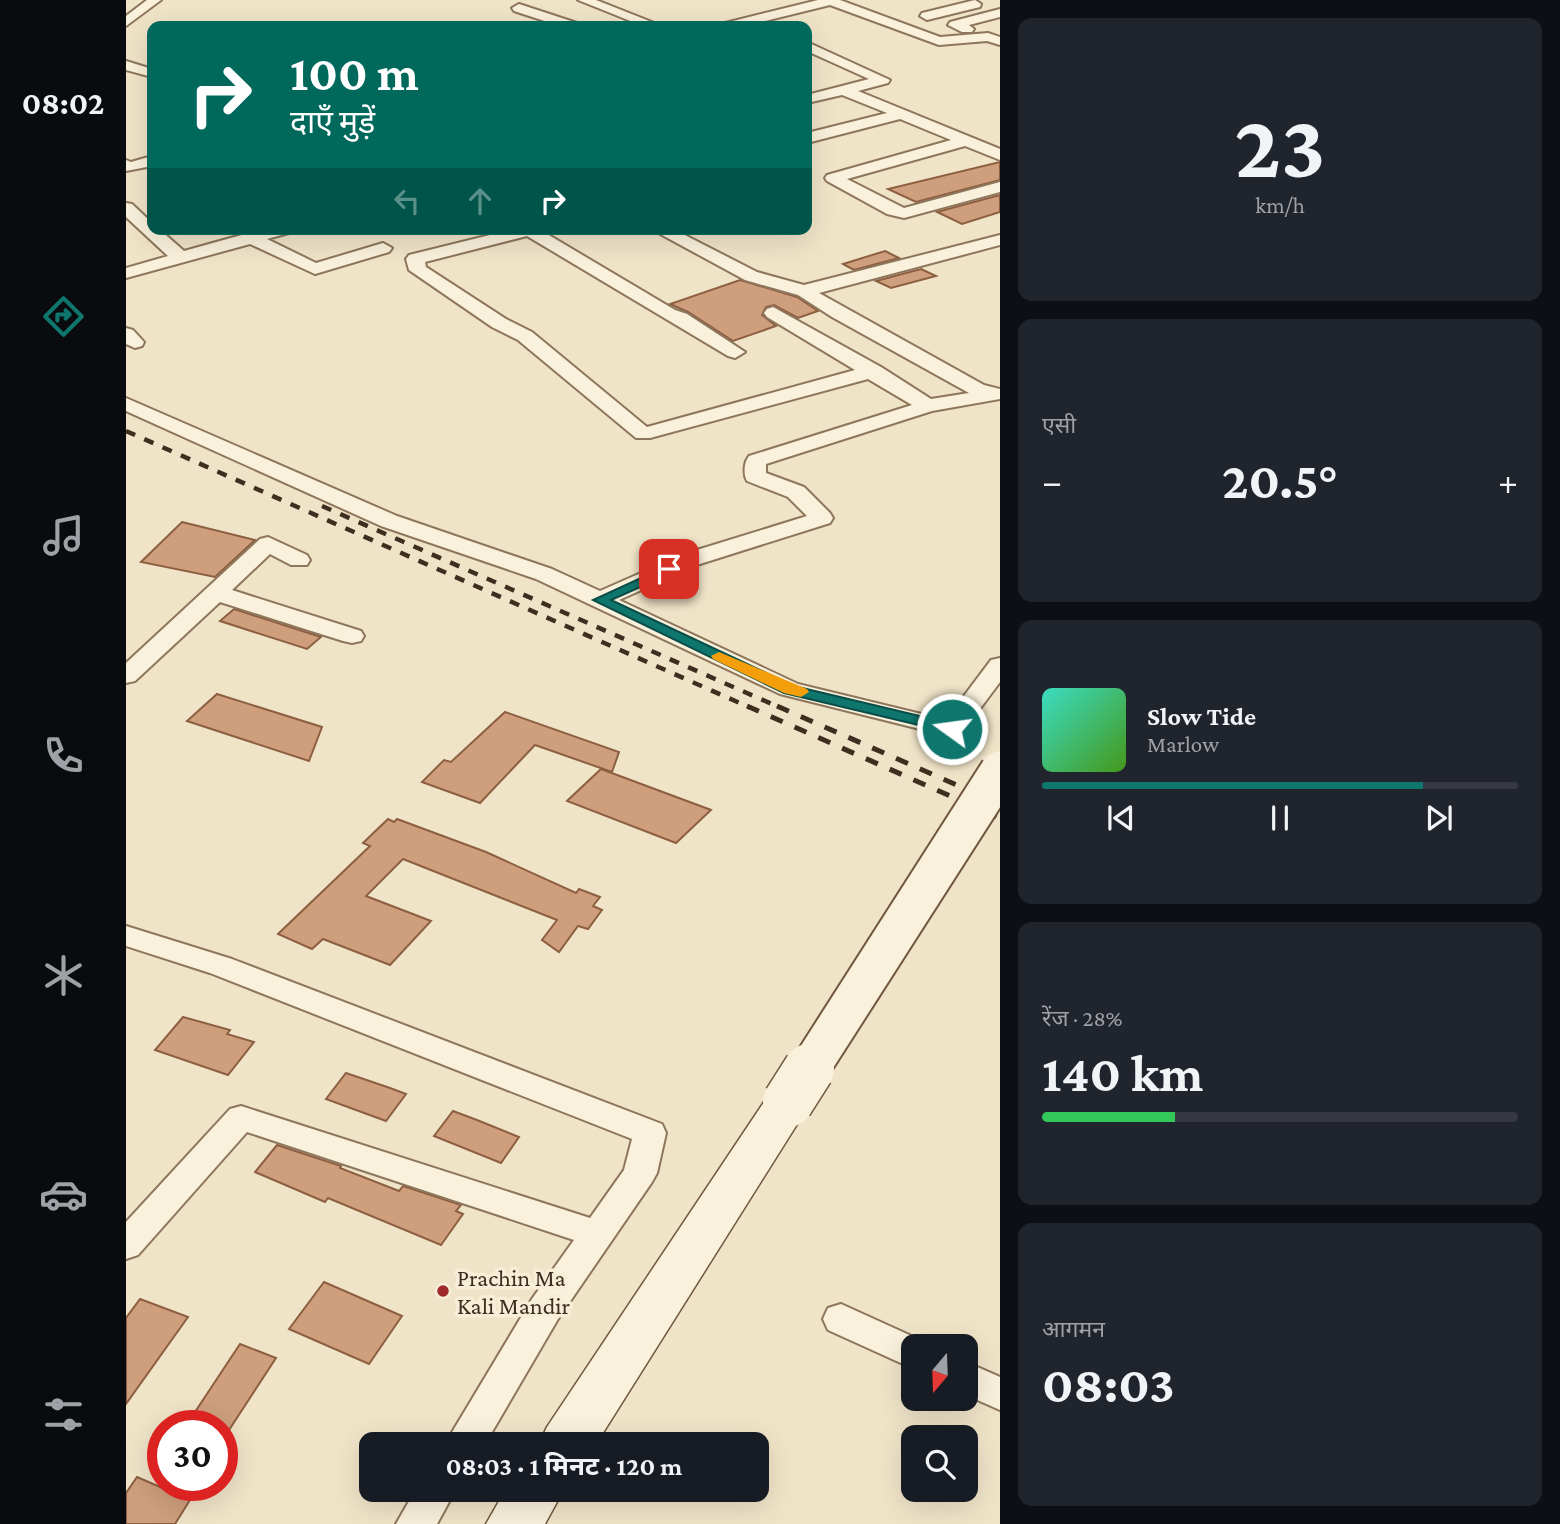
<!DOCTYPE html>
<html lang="hi">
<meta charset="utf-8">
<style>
:root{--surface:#171b24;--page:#20242c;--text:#f1f3f6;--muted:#9ea1a6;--line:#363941;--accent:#0f766e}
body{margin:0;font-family:"Crimson Pro","Noto Sans Devanagari",serif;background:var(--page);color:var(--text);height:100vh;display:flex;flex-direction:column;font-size:26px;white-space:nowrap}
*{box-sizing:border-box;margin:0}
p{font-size:23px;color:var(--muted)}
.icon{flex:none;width:38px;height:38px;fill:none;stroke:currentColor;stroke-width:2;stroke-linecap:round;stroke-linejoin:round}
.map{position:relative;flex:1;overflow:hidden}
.panel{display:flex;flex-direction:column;gap:18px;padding:18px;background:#0d0f14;width:560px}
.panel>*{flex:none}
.banner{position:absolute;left:21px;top:21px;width:665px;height:214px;border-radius:14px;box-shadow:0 7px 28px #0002;background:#00695c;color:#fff;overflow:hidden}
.needle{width:46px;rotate:199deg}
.fabs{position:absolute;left:775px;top:1334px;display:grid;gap:14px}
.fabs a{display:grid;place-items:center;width:77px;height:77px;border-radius:14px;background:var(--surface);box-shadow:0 7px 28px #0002;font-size:35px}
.speed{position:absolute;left:21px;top:1410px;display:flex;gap:14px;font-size:35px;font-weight:700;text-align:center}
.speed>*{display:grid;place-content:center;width:91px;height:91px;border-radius:50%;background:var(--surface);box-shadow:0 7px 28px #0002;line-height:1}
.speed .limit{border:10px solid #d22;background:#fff;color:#111}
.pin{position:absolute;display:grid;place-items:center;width:60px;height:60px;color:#fff;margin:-30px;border-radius:14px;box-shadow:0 4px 10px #0006}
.me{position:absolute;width:77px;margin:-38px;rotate:284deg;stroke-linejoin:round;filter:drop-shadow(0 0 5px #0008)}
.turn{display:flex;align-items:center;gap:24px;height:147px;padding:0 28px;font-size:32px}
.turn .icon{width:91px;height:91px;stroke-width:2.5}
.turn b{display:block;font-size:49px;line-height:60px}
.lanes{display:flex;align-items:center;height:66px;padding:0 28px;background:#0003;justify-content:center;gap:35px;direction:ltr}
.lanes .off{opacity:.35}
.big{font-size:52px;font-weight:700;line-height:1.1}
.panel .card{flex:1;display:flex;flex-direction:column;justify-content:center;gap:10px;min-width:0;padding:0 24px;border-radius:14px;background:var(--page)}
.panel .dial{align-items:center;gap:0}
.dial b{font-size:91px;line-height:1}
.song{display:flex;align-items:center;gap:21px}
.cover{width:84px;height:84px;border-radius:10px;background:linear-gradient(135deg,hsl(170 70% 55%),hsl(100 70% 35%))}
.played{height:7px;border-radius:4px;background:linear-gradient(90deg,var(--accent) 80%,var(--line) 80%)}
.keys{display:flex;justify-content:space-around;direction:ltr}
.heat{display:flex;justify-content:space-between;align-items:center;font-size:38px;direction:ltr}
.charge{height:10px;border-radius:5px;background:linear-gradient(90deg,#34c759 28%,var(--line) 0)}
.trip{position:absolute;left:233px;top:1432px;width:410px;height:70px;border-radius:14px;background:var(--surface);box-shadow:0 7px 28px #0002;font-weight:700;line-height:70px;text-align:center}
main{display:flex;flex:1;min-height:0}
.menu{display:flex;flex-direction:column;width:126px;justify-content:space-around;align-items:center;background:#090b0e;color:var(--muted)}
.menu .icon{width:49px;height:49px}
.menu .on{color:var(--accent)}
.menu b{font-size:32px;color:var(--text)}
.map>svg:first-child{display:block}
.building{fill:#cf9f7d;stroke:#8d5f41;stroke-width:2}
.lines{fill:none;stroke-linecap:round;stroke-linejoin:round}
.minor-casing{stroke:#8d765c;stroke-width:4}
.secondary-casing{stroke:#6f573f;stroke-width:3}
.minor{fill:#faf1dc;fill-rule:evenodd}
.secondary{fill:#faf1dc;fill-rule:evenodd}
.rail-far1{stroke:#3d2e20;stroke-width:4.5;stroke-dasharray:10 10;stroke-linecap:butt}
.rail{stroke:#3d2e20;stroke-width:5;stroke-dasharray:13 13;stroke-linecap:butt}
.secondary-bridge-far1-casing{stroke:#6f573f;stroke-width:43;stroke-linecap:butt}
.secondary-bridge-casing{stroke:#6f573f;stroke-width:53;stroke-linecap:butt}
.secondary-bridge-far1{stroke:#faf1dc;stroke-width:39}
.secondary-bridge{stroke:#faf1dc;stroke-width:50}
.route{fill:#0f766e;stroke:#0a4d48;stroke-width:2}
.slow{fill:#f59e0b}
.poi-dot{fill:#9e2a2b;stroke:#f7eed8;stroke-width:2.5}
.labels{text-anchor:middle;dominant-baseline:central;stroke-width:7;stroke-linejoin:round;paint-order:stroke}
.near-poi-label{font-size:24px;fill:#3d2e20;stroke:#f7eed8;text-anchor:start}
</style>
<main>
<nav class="menu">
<b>08:02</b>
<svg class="icon on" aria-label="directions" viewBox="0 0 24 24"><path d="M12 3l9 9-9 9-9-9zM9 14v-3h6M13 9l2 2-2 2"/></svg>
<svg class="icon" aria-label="music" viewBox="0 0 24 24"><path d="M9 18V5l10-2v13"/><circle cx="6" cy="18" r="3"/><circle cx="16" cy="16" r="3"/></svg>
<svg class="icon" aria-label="phone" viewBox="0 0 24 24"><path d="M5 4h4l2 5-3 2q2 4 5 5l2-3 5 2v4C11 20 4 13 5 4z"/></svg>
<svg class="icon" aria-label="climate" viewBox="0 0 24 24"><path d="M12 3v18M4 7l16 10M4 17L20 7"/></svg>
<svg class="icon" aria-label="car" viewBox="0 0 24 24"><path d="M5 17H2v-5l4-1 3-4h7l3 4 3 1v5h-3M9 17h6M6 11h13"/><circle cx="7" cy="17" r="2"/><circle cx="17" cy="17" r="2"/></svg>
<svg class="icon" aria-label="filters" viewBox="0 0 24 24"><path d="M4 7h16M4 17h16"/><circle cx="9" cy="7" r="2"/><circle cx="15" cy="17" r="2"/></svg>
</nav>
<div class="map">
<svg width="874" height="1524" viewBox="0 0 874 1524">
<rect width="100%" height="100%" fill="#f0e4c8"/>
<!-- building -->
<g class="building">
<path d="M874 162V180L790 202 762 189Z"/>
<path d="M874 195V212L836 224 811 212Z"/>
<path d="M759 251 773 258 728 270 717 264Z"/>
<path d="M795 269 810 276 765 288 750 281Z"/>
<path d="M614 280 671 297 692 311 672 318 648 305 640 307 636 315 650 326 607 341 562 312 544 304Z"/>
<path d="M56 522 129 540 89 577 15 562Z"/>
<path d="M108 609 195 637 181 649 94 621Z"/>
<path d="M91 694 196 727 183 761 61 721Z"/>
<path d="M379 712 493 752 486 772 409 745 354 803 296 782 318 760 325 762Z"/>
<path d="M475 769 585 810 550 843 441 801Z"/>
<path d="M262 819 268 822 271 819 360 852 450 893 453 889 474 897 467 906 476 910 462 929 452 926 433 952 416 940 431 920 277 859 240 896 305 921 264 965 197 939 186 949 152 934 244 846 237 843Z"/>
<path d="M57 1017 104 1030 101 1034 128 1042 102 1075 29 1050Z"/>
<path d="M220 1073 264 1088 280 1094 260 1121 200 1099Z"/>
<path d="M327 1111 351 1120 393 1137 375 1163 308 1136Z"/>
<path d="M151 1145 215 1166 214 1168 273 1191 277 1186 335 1205 330 1211 337 1214 315 1245 202 1198 199 1202 129 1172Z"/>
<path d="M198 1282 276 1316 243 1364 163 1329Z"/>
<path d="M14 1299 62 1317 0 1404V1318Z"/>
<path d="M114 1344 150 1358 103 1430 67 1415Z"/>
<path d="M11 1477 64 1500 49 1524H0V1493Z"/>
</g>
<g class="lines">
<defs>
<g id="minor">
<path d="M21 0H35L0 26V16Z"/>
<path d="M452 0H470L536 26H517Z"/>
<path d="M692 0H714L814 37 862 33 874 37V45L861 41 813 45 704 5 619 26H597L599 23Z"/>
<path d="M849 0 855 4 854 7 801 20 794 16 796 13Z"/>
<path d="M393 4 451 23 453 26H434L388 11 386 8Z"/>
<path d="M874 9V17L843 25 848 29 846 32H836L822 25 824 22Z"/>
<path d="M681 42 764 80 762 83 732 91 874 149V160L839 146 721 179 778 208 874 182V192L778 218 761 214 701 181 699 178 701 175 825 140 774 119 681 143V133L761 113 716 95 681 103V95L743 79 681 51Z"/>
<path d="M0 61 26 69V77L0 70Z"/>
<path d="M26 156V166L0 171V160L5 162Z"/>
<path d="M0 203 6 204 26 223V229H33L58 251 137 229H165L163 233 141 239 190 263 257 243 266 248 263 252 189 274 124 244 0 278V268L42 256 0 217Z"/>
<path d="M388 229H417L416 231 549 310 561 314 619 352 609 358 602 356 401 236 299 262 300 267 380 319 406 332 521 427 729 370 641 317 638 313 641 309 647 307 755 367 805 399 843 393 706 317 672 295 619 280 525 229H547L631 272 678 285 874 235V245L693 293 858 385 874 389V399L806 411 640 464V473L678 487 704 513 707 518 704 523 574 564 493 600 672 684 820 720 865 660 874 658V682L835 734 826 737 654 694 410 579 255 526 0 411V398L271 516 426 569 474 591 558 554 681 516 662 497 621 481C617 474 618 462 623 456L786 405 742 379 524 438H510L392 340 366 327 283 270 280 259 283 255Z"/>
<path d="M0 328 7 330 18 342 16 346 9 348 0 344Z"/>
<path d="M142 537 181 555 184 560 181 565H165L144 554 106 590 235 631 238 636 235 641 226 643 217 641 94 602 9 681 0 683V663L134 539Z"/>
<path d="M0 926 106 959 536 1124 540 1133 531 1173 526 1182 432 1319 359 1444H319L406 1299 448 1240 121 1132 12 1255 0 1259V1222L104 1109 115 1106 464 1218 498 1170 506 1139 84 973 0 946Z"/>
<path d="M715 1304 801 1343 802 1346H788V1369L702 1330 697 1319 702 1308Z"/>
<path d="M840 1362 874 1377V1410L840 1395Z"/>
<path d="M290 1489H330L311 1524H270Z"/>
</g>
<g id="secondary">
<path d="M662 1085 678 1090 685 1102 470 1444H413L421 1427 646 1090Z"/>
<path d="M380 1489H438L419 1524H360Z"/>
</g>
</defs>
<!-- minor casing -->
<use href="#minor" class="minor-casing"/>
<!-- secondary casing -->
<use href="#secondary" class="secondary-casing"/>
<!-- minor -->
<use href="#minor" class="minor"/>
<!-- secondary -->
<use href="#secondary" class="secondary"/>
<!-- rail-far1 -->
<g class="rail-far1">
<path d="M0 431 625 708"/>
<path d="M196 506 655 708"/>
</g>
<!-- rail -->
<g class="rail">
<path d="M621 706 874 818"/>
<path d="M651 706 874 804"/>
</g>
<defs>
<path id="secondary-bridge-far1" d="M682 1071 874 771"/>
<path id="secondary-bridge" d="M662 1102 683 1069"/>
</defs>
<!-- secondary-bridge-far1 casing -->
<use href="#secondary-bridge-far1" class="secondary-bridge-far1-casing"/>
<!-- secondary-bridge casing -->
<use href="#secondary-bridge" class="secondary-bridge-casing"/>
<!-- secondary-bridge-far1 -->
<use href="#secondary-bridge-far1" class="secondary-bridge-far1"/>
<!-- secondary-bridge -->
<use href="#secondary-bridge" class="secondary-bridge"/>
</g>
<!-- route -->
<path class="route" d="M543 565 550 569 548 572 485 600 668 686 832 725 834 729 826 733 658 693 467 600Z"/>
<!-- slow -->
<path class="slow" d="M593 652 681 689 683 692 675 697 658 693 587 659 585 656Z"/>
<!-- markers -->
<circle class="poi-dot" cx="317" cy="1291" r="7"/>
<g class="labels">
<!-- near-poi labels -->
<g class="near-poi-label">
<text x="331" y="1277">Prachin Ma<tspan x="331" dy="28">Kali Mandir</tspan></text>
</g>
</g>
</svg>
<div class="fabs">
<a><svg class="needle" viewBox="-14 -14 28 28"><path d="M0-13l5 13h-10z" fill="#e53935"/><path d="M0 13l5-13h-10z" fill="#9ea1a6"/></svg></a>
<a><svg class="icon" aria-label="search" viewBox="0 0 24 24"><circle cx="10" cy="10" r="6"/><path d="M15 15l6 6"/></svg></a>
</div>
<div class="speed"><div class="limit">30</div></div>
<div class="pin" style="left:543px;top:569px;background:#d93025"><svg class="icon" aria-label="arrive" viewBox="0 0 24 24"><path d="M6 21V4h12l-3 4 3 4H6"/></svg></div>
<svg class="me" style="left:826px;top:729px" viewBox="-20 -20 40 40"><circle r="17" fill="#0f766e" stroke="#fff" stroke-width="3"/><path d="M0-11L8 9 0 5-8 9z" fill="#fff"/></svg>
<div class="trip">08:03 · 1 मिनट · 120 m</div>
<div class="banner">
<div class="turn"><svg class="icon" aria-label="right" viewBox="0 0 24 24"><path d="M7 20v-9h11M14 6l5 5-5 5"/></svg><div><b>100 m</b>दाएँ मुड़ें</div></div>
<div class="lanes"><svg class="icon off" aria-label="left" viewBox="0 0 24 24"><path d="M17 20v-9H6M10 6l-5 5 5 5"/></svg><svg class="icon off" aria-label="ahead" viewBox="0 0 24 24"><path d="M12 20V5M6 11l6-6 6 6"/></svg><svg class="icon" aria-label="right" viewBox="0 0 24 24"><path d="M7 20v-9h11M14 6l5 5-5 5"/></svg></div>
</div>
</div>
<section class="panel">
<div class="card dial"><b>23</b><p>km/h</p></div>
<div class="card"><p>एसी</p>
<div class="heat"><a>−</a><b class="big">20.5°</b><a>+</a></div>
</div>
<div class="card">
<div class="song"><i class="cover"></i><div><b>Slow Tide</b><p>Marlow</p></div></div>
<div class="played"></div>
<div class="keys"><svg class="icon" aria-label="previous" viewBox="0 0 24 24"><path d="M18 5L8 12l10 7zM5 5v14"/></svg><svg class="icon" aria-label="pause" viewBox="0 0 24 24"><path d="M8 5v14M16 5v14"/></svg><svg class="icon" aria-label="next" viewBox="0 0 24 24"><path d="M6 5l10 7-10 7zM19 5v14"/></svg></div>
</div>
<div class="card"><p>रेंज · 28%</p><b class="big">140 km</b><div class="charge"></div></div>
<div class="card"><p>आगमन</p><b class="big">08:03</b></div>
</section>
</main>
